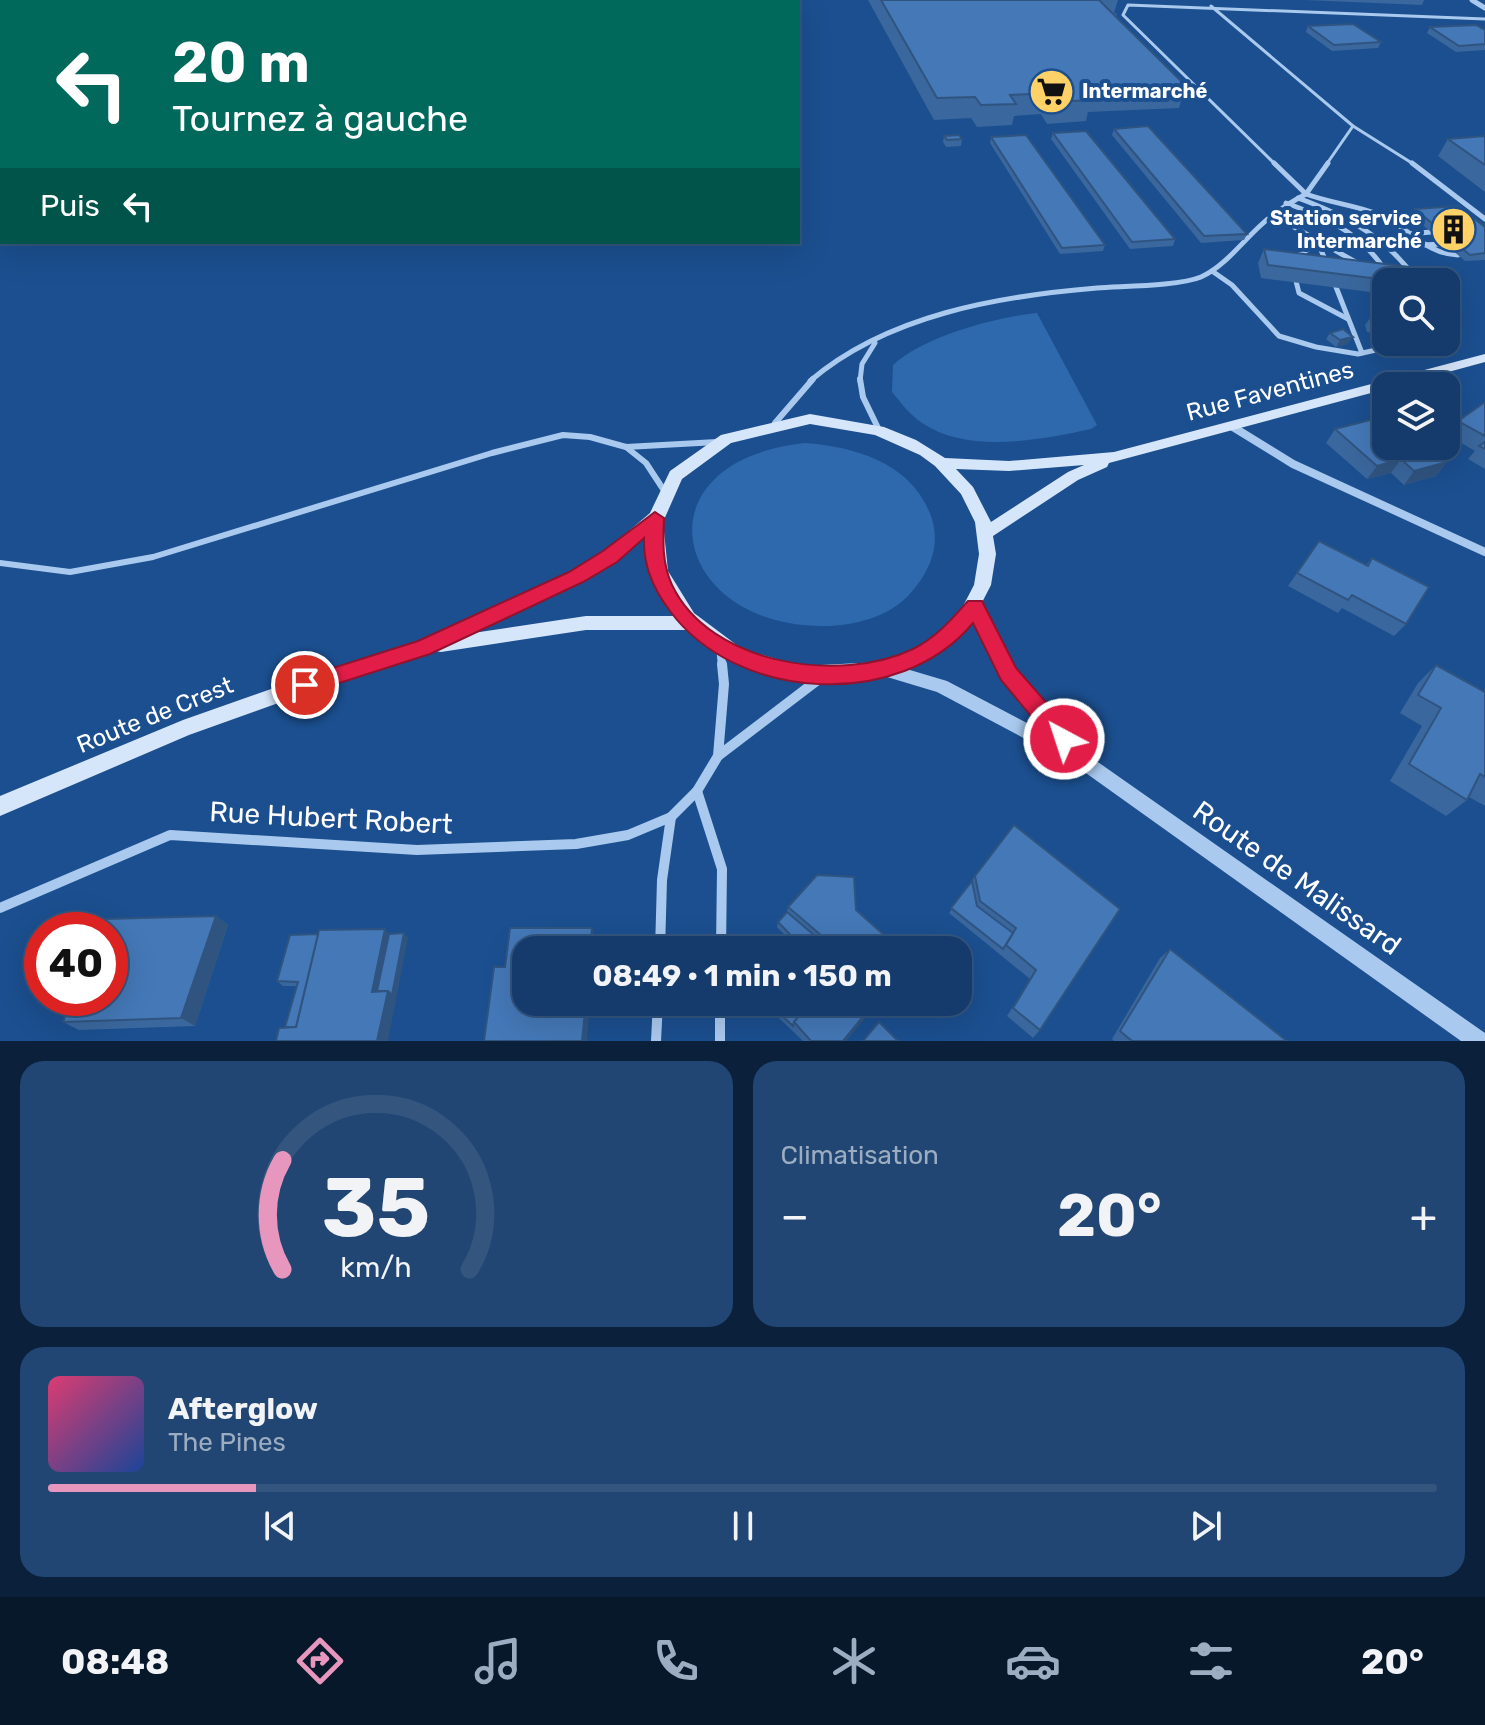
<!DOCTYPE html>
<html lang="fr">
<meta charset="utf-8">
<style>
:root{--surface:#143b6b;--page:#214673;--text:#f1f3f6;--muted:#9dadc1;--line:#33557e;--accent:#e797bd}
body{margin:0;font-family:Rubik,sans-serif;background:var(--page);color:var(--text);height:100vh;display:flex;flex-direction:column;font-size:30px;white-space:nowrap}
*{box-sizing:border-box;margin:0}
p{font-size:26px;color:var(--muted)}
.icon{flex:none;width:44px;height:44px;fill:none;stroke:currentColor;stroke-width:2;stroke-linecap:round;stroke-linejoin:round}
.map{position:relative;height:1041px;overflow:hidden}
.side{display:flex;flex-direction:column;gap:20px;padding:20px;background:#0b203b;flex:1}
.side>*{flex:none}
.banner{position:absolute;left:0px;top:0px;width:800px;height:244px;box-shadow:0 8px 32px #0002,0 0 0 2px var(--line);background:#00695c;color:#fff;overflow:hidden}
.tools{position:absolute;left:1372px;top:268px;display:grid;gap:16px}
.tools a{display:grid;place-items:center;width:88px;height:88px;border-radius:16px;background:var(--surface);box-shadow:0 8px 32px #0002,0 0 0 2px var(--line);font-size:40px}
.speed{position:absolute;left:24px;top:912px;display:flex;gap:16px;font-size:40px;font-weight:700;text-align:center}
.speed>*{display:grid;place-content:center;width:104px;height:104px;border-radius:50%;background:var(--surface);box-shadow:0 8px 32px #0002,0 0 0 2px var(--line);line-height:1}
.speed .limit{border:12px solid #d22;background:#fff;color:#111}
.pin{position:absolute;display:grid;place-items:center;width:68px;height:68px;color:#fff;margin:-34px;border:4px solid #fff;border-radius:50%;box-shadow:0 2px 8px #0007}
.me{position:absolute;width:88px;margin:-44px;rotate:320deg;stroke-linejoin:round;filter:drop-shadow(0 0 6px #0008)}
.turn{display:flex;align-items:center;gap:28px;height:168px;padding:0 40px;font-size:36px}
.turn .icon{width:104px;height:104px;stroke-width:2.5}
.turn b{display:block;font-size:56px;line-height:68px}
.then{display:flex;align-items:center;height:76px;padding:0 40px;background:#0003;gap:16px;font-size:30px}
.big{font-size:60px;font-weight:700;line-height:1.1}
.side .widget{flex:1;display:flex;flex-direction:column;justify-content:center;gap:12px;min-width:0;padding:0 28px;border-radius:24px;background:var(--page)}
.side .dial{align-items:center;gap:0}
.dial svg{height:208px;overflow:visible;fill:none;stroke:var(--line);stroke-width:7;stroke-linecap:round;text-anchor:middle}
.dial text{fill:var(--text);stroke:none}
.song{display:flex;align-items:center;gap:24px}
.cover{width:96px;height:96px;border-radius:12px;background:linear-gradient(135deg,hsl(340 70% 55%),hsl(220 70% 35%))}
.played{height:8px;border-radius:4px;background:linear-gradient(90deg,var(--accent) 15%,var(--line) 15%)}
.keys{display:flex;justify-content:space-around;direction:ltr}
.heat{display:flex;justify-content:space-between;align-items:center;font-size:44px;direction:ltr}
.side .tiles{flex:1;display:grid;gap:20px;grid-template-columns:1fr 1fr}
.widget:last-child{grid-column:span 2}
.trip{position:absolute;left:512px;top:936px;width:460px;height:80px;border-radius:24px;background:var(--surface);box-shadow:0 8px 32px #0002,0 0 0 2px var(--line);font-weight:700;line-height:80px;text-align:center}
.menu{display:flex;height:128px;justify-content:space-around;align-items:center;background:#08182b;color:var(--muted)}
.menu .icon{width:56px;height:56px}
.menu .active{color:var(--accent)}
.menu b{font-size:36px;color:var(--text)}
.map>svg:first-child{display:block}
.green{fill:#2e69ad}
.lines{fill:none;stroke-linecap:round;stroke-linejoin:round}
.service-far2{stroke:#a9c9ee;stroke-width:3}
.service-far1{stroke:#a9c9ee;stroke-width:5}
.service{stroke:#a9c9ee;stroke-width:6}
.minor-far2{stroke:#a9c9ee;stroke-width:5}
.minor-far1{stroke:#a9c9ee;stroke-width:8}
.minor{stroke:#a9c9ee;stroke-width:10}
.tertiary{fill:#a9c9ee;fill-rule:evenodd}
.secondary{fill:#d6e6fa;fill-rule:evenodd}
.wall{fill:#3a679d}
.shaded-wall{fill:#305480}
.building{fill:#4478b7;stroke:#305480;stroke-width:2}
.route{fill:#e11d48;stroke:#92132f;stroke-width:2}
.labels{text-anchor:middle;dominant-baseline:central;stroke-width:8;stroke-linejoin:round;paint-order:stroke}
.far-poi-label{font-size:20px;font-weight:bold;fill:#fff;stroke:#1b4f8f;text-anchor:start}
.street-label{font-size:24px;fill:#fff;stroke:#1b4f8f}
.near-street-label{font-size:28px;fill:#fff;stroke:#1b4f8f}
</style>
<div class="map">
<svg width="1485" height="1041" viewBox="0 0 1485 1041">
<rect width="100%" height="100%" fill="#1b4f8f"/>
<!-- green -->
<g class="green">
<path d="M1037 313 1097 425 1091 429C1040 440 968 454 922 423 910 415 901 403 892 392L893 365C923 337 996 317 1037 313Z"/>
<path d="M805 443C857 447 914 464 932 519 941 549 928 574 908 596 888 617 853 626 825 626 672 628 633 461 805 443Z"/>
</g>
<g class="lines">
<!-- service-far2 -->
<g class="service-far2">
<path d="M1211 6 1353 126 1415 165"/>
<path d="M1276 165 1123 15 1128 5 1485 19"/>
<path d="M1326 165 1353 126"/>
</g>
<!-- service-far1 -->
<g class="service-far1">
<path d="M1328 163 1306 194C1330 203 1356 205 1380 215 1409 227 1425 254 1458 255"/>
<path d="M1412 163 1485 219"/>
<path d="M1298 198C1347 216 1388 238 1418 282"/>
<path d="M1286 203C1333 220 1368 237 1392 282"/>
<path d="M1271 214 1359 264"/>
<path d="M1396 223 1418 221"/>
<path d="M1409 234 1431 232"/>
<path d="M1422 245 1444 244"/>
<path d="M1296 257 1318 243 1327 264"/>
<path d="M1212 271 1232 285 1279 336 1316 347 1358 354 1412 342"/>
<path d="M1295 277 1299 293 1348 319"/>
<path d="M1334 282 1362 353"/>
<path d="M1376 287 1386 312"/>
<path d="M810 381C887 315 999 296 1097 288 1123 286 1179 286 1201 277 1224 267 1242 242 1261 225 1275 212 1289 203 1306 194L1274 163"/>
<path d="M860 381 862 364 875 343"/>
</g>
<!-- service -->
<g class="service">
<path d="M860 379 863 397 879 430"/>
<path d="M775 423 813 379"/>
<path d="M626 447 646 463 665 492"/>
<path d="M0 563 70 572 153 557 492 453 563 435 590 437 626 447 717 442"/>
</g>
<!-- minor-far2 -->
<path class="minor-far2" d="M1472 0 1485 8"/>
<!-- minor-far1 -->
<g class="minor-far1">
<path d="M1233 427 1293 464 1485 552"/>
<path d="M720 646 722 666"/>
</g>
<!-- minor -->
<g class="minor">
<path d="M718 756 724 684 722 664"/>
<path d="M697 791 722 869 721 950"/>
<path d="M0 908 170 835 417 850 576 844 628 835 671 817"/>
<path d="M660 950 662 880 671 817 697 791 718 756 823 676"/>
<path d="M720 1002V1041"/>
<path d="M656 1041 658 1002"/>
</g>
<!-- tertiary -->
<path class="tertiary" d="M975 600 980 602 1015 669 1085 753 1485 1033V1041H1461L1076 766 937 692 877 674 875 669 877 664 883 662 947 681 1050 735 1003 679 967 606 970 602Z"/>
<!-- secondary -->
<path class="secondary" d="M1485 354V362L1397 386H1386V389L1109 463 1107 467 1078 480 993 536 996 554 991 585 974 618 952 643 922 663 880 678 801 682 730 660 690 630H586L441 652 435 651 306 693 189 735 0 816V796L183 720 305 677 418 642 570 572 604 552 650 513 670 471 721 435 810 414 884 427 916 440 945 458 1009 461 1114 452ZM810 424 875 435 920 455 935 466 961 494 975 522 979 554 974 585 962 608 939 633 910 652 880 662 801 666 742 649 694 613 668 571 663 522 682 479 731 443ZM1084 465 1068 472 991 522 973 487 956 469 1009 471ZM648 534 651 572 677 616H586L473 633 582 582 616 562Z"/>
</g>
<!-- wall -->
<g class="wall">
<path d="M868 0H1118L1114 13 1117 14 1116 17 1186 86 1179 108 1088 112 1086 121 1047 124 1041 114 1014 116 1012 125 977 127 971 118 934 120Z"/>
<path d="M1304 0H1424L1422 5Z"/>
<path d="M1308 26 1381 42 1378 48 1332 51 1306 32Z"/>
<path d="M1430 27 1485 30V50L1456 52 1427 33Z"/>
<path d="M1114 129 1247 234 1244 240 1201 243 1112 135Z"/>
<path d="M1053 133 1175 239 1173 246 1130 249 1051 139Z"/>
<path d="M944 136 962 139 961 146 946 147 943 142Z"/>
<path d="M1485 136V192L1438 156 1448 139Z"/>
<path d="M991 137 1105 245 1103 251 1060 254 990 143Z"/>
<path d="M1415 209 1485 227V260L1465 261 1411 215Z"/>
<path d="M1264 249 1416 282H1386V294L1261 278 1258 263Z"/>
<path d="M1370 318 1385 327 1381 334 1367 332 1365 325Z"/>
<path d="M1330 333 1348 344 1336 347 1326 339Z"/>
<path d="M1485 402V469L1468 459 1475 451 1448 435 1458 421Z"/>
<path d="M1335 429 1455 443 1445 457 1442 458 1447 462 1436 476 1404 485 1391 473 1367 479 1326 443Z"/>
<path d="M1319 541 1366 565 1372 558 1406 624 1394 636 1342 608 1338 613 1288 586Z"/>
<path d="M1436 665 1485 692V806L1469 797 1467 800 1446 816 1390 781 1422 726 1400 713 1418 683Z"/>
<path d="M975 876 1120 909 1040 1030 1033 1038 1007 1016 1030 979 949 913Z"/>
<path d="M788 907 856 910 901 950H800L777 927 778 922 787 912Z"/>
<path d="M216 916 228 925 195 1026 79 1030 63 1022Z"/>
<path d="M389 934 408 938 285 1027 297 986H283L277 981Z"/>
<path d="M1170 949 1287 1041H1114L1112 1039 1160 958Z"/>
<path d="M779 1013 846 1041H803L778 1017Z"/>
</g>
<!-- shaded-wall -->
<g class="shaded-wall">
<path d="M1353 337 1348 344 1336 347 1340 340Z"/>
<path d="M1455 443 1445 457 1422 464 1432 450Z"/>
<path d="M1401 459 1391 473 1367 479 1377 466Z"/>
<path d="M1447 462 1436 476 1404 485 1414 471Z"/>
<path d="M216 916 228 925 195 1026 181 1018Z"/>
<path d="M592 928 595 937 594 950H590Z"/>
<path d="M385 929 393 939 376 996 372 992Z"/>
<path d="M404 933 408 938 388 1041H377L388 991Z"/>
<path d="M586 1002H590L587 1041H582Z"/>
<path d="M875 1002H879L846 1041H843Z"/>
</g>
<!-- building -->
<g class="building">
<path d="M881 0H1099L1186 86 1084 91 1092 100 1052 102 1046 93 1010 95 1016 104 981 105 975 97 937 98Z"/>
<path d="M1353 24 1381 42 1334 45 1308 26Z"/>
<path d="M1476 25 1485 30V44L1459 46 1430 27Z"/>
<path d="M1148 126 1247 234 1204 236 1114 129Z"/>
<path d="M1086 131 1175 239 1132 242 1053 133Z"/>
<path d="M959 135 962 139 947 140 944 136Z"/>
<path d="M1026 135 1105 245 1062 248 991 137Z"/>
<path d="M1485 136V165L1448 139Z"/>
<path d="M1458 206 1485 227V253L1470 255 1415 209Z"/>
<path d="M1264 249 1409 267 1416 282H1403L1268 265Z"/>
<path d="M1370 318 1383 320 1385 327 1372 325Z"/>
<path d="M1343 329 1353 337 1340 340 1330 333Z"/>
<path d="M1485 402V436L1458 421Z"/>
<path d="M1386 416V446H1446L1432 450 1447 462 1414 471 1401 459 1377 466 1335 429Z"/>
<path d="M1446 436 1455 443 1446 446Z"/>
<path d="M1485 442V449L1479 446Z"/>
<path d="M1319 541 1368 566 1372 558 1429 587 1406 624 1352 595 1348 600 1297 573Z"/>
<path d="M1436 665 1485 692V777L1480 774 1467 800 1409 764 1441 708 1418 695Z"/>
<path d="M1014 825 1120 909 1040 1030 1013 1008 1036 970 1006 945 1016 928 980 901 975 876Z"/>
<path d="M817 875 854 877 856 910 901 950H829V942L788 907Z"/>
<path d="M972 881 977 906 1013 933 1003 949 951 908Z"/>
<path d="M787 912 828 947V950H805L778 922Z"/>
<path d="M216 916 181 1018 63 1022 72 998H110V930H100L105 919Z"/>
<path d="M510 928H592L590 950H526V1002H586L582 1041H484L494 967H505Z"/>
<path d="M385 929 372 992 388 991 377 1041H276L279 1028 296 1027 319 930Z"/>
<path d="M404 933 392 995 388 991H377L389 934Z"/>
<path d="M318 934 296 1027H285L298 982 277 981 290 935Z"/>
<path d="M1170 949 1287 1041H1132L1120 1031Z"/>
<path d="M789 1002H811L794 1022 793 1026 779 1013Z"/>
<path d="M811 1002H875L843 1041H811L794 1022Z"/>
<path d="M879 1022 898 1041H863Z"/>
</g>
<!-- route -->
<path class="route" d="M655 512 664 518C663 542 662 563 672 585 710 665 840 684 913 649 936 638 952 619 968 601H982L1016 668 1072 732 1075 739 1072 746 1064 749 1056 746 1001 680 973 623C900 711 737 702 670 611 653 589 643 565 644 538L617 562 583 582 430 654 305 694 298 691 295 685 298 679 418 641 569 572 603 551Z"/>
<!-- icons -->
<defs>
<symbol id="supermarket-disc" viewBox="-11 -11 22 22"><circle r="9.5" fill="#ffd166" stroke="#1b4f8f"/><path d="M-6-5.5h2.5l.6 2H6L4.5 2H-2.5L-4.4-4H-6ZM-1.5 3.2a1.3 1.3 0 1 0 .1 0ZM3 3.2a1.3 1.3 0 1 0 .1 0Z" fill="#111"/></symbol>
<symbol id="building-disc" viewBox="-11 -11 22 22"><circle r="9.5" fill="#ffd166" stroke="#1b4f8f"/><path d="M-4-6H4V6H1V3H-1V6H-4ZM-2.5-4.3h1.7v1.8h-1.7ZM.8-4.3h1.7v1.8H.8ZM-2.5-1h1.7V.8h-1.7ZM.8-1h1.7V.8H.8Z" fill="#111"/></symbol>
</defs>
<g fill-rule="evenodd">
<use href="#supermarket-disc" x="1026" y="66" width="51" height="51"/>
<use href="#building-disc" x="1428" y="204" width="51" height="51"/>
</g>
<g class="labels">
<!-- far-poi labels -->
<g class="far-poi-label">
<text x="1082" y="91">Intermarché</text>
<text x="1422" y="218" text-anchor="end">Station service<tspan x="1422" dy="23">Intermarché</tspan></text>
</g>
<!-- street labels -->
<g class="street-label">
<text transform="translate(1270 391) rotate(-15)">Rue Faventines</text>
<text transform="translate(155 715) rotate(-22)">Route de Crest</text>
</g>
<!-- near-street labels -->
<g class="near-street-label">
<text transform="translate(331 818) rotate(3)">Rue Hubert Robert</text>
<text transform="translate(1297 878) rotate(35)">Route de Malissard</text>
</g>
</g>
</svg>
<div class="tools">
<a><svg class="icon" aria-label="search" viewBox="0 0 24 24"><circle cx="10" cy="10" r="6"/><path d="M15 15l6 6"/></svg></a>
<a><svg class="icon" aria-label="layers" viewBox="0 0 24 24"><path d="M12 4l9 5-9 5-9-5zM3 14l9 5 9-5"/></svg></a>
</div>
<div class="speed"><div class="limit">40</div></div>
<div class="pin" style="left:305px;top:685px;background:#d93025"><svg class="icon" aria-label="arrive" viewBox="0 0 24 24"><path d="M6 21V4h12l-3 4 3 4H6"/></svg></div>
<svg class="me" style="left:1064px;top:739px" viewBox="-20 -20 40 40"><circle r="17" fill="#e11d48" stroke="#fff" stroke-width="3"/><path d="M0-11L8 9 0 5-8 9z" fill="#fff"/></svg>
<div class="trip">08:49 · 1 min · 150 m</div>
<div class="banner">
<div class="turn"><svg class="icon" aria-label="left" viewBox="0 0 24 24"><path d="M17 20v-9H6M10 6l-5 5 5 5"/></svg><div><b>20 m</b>Tournez à gauche</div></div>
<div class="then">Puis<svg class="icon" aria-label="left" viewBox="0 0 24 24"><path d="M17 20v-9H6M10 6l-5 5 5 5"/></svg></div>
</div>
</div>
<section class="side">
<div class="tiles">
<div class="widget dial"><svg viewBox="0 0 100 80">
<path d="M14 69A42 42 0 1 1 86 69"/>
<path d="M14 69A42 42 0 0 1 14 27" stroke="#e797bd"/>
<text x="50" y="56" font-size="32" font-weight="700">35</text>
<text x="50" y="72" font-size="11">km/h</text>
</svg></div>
<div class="widget"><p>Climatisation</p>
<div class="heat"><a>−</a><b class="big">20°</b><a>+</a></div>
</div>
<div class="widget">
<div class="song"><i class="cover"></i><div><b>Afterglow</b><p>The Pines</p></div></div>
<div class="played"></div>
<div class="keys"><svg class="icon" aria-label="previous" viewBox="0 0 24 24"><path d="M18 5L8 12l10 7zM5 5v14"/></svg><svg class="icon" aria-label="pause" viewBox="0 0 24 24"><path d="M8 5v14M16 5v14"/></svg><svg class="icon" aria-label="next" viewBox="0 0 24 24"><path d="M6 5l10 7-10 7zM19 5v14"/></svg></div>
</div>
</div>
</section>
<nav class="menu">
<b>08:48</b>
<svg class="icon active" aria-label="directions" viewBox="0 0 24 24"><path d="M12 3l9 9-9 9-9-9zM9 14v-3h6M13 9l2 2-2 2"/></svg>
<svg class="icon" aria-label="music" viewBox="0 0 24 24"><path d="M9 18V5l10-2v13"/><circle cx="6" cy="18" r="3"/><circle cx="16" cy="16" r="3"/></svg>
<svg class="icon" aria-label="phone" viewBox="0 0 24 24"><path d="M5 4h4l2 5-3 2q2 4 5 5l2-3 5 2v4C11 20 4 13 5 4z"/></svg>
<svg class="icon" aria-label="climate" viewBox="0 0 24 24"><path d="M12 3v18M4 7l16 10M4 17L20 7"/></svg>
<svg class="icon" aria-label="car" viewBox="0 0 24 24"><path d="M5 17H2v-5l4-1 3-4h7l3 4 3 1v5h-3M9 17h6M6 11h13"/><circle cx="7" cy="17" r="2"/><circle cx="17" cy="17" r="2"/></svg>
<svg class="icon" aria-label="filters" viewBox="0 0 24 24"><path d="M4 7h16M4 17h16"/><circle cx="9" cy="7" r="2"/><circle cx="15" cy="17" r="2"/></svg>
<b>20°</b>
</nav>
